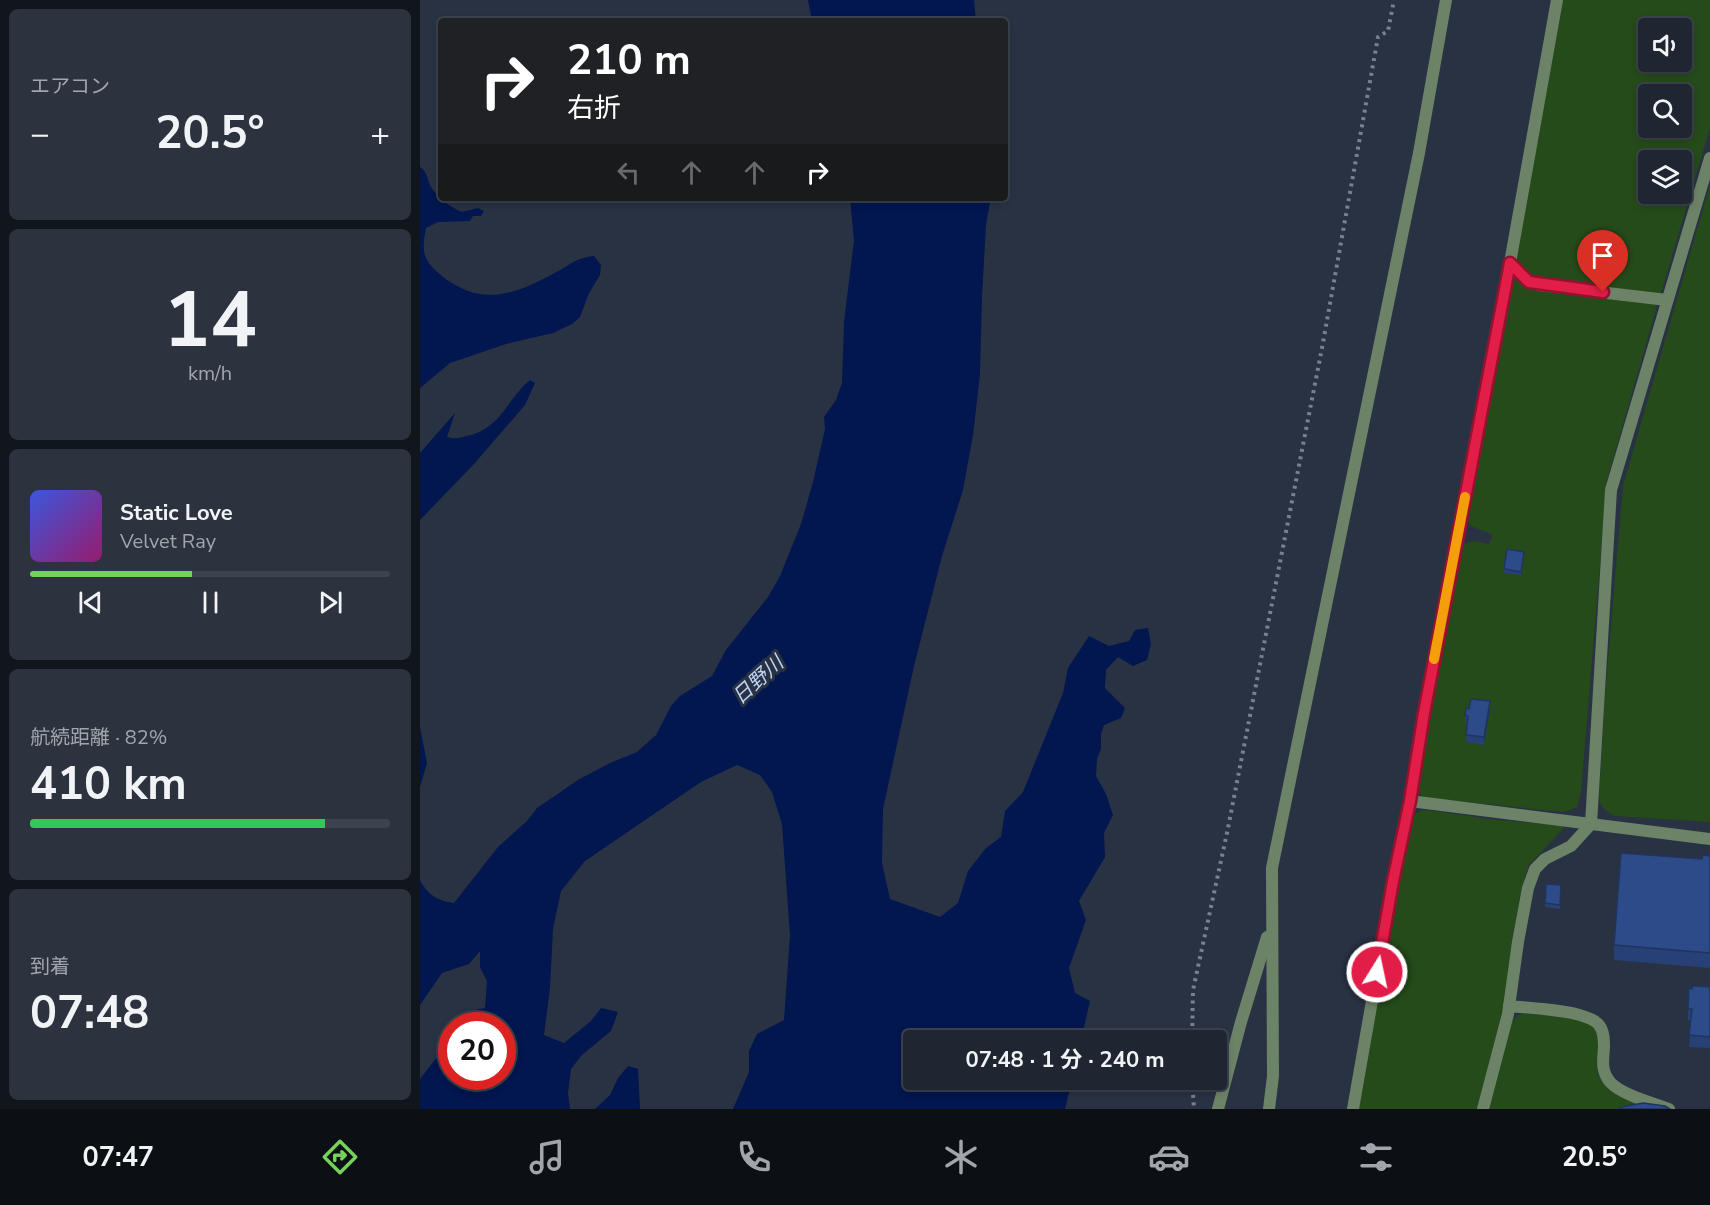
<!DOCTYPE html>
<html lang="ja">
<meta charset="utf-8">
<style>
:root{--surface:#1f2632;--page:#2c323e;--text:#f1f3f6;--muted:#a1a5ac;--line:#3c434d;--accent:#74d25b}
body{margin:0;font-family:"Nunito Sans","Noto Sans JP",sans-serif;background:var(--page);color:var(--text);height:100vh;display:flex;flex-direction:column;font-size:22px;white-space:nowrap}
*{box-sizing:border-box;margin:0}
p{font-size:20px;color:var(--muted)}
.icon{flex:none;width:33px;height:33px;fill:none;stroke:currentColor;stroke-width:2;stroke-linecap:round;stroke-linejoin:round}
.map{position:relative;flex:1;overflow:hidden}
.sheet{display:flex;flex-direction:column;gap:9px;padding:9px;background:#11151c;width:420px}
.sheet>*{flex:none}
.guide{position:absolute;left:18px;top:18px;width:570px;height:183px;border-radius:6px;box-shadow:0 3px 9px #0003,0 0 0 2px var(--line);background:#202124;color:#fff;overflow:hidden}
.fabs{position:absolute;left:1218px;top:18px;display:grid;gap:12px}
.fabs a{display:grid;place-items:center;width:54px;height:54px;border-radius:6px;background:var(--surface);box-shadow:0 3px 9px #0003,0 0 0 2px var(--line);font-size:30px}
.speed{position:absolute;left:18px;top:1012px;display:flex;gap:12px;font-size:30px;font-weight:700;text-align:center}
.speed>*{display:grid;place-content:center;width:78px;height:78px;border-radius:50%;background:var(--surface);box-shadow:0 3px 9px #0003,0 0 0 2px var(--line);line-height:1}
.speed .limit{border:9px solid #d22;background:#fff;color:#111}
.pin{position:absolute;display:grid;place-items:center;width:51px;height:51px;color:#fff;margin:-62px -26px;border-radius:50% 50% 50% 0;rotate:-45deg;box-shadow:0 0 6px #0007}
.pin .icon{rotate:45deg}
.me{position:absolute;width:66px;margin:-33px;rotate:10deg;stroke-linejoin:round;filter:drop-shadow(0 0 4px #0008)}
.turn{display:flex;align-items:center;gap:21px;height:126px;padding:0 30px;font-size:27px}
.turn .icon{width:78px;height:78px;stroke-width:2.5}
.turn b{display:block;font-size:42px;line-height:51px}
.lanes{display:flex;align-items:center;height:57px;padding:0 30px;background:#0003;justify-content:center;gap:30px;direction:ltr}
.lanes .off{opacity:.35}
.big{font-size:45px;font-weight:700;line-height:1.1}
.sheet .widget{flex:1;display:flex;flex-direction:column;justify-content:center;gap:9px;min-width:0;padding:0 21px;border-radius:9px;background:var(--page)}
.sheet .dial{align-items:center;gap:0}
.dial b{font-size:78px;line-height:1}
.song{display:flex;align-items:center;gap:18px}
.cover{width:72px;height:72px;border-radius:9px;background:linear-gradient(135deg,hsl(230 70% 55%),hsl(320 70% 35%))}
.played{height:6px;border-radius:3px;background:linear-gradient(90deg,var(--accent) 45%,var(--line) 45%)}
.keys{display:flex;justify-content:space-around;direction:ltr}
.heat{display:flex;justify-content:space-between;align-items:center;font-size:33px;direction:ltr}
.charge{height:9px;border-radius:4px;background:linear-gradient(90deg,#34c759 82%,var(--line) 0)}
.trip{position:absolute;left:483px;top:1030px;width:324px;height:60px;border-radius:6px;background:var(--surface);box-shadow:0 3px 9px #0003,0 0 0 2px var(--line);font-weight:700;line-height:60px;text-align:center}
.tab-bar{display:flex;height:96px;justify-content:space-around;align-items:center;background:#0c0f14;color:var(--muted)}
.tab-bar .icon{width:42px;height:42px}
.tab-bar .active{color:var(--accent)}
.tab-bar b{font-size:27px;color:var(--text)}
main{display:flex;flex:1;min-height:0}
.map>svg:first-child{display:block}
.green{fill:#254b1a;fill-rule:evenodd}
.water{fill:#02164f}
.lines{fill:none;stroke-linecap:round;stroke-linejoin:round}
.path{stroke:#79808f;stroke-width:4;stroke-dasharray:3 4.5;stroke-linecap:butt}
.lane{stroke:#6d8368;stroke-width:12}
.street{stroke:#6d8368;stroke-width:12}
.wall{fill:#274075}
.shaded-wall{fill:#20345f}
.building{fill:#2d4b88;stroke:#20345f;stroke-width:1.5}
.route-casing{stroke:#92132f;stroke-width:15}
.route{stroke:#e11d48;stroke-width:10}
.slow{stroke:#f59e0b;stroke-width:10}
.labels{text-anchor:middle;dominant-baseline:central;stroke-width:6;stroke-linejoin:round;paint-order:stroke}
.water-label{font-size:20px;font-style:italic;fill:#c0d3f8;stroke:#293243}
</style>
<main>
<section class="sheet">
<div class="widget"><p>エアコン</p>
<div class="heat"><a>−</a><b class="big">20.5°</b><a>+</a></div>
</div>
<div class="widget dial"><b>14</b><p>km/h</p></div>
<div class="widget">
<div class="song"><i class="cover"></i><div><b>Static Love</b><p>Velvet Ray</p></div></div>
<div class="played"></div>
<div class="keys"><svg class="icon" aria-label="previous" viewBox="0 0 24 24"><path d="M18 5L8 12l10 7zM5 5v14"/></svg><svg class="icon" aria-label="pause" viewBox="0 0 24 24"><path d="M8 5v14M16 5v14"/></svg><svg class="icon" aria-label="next" viewBox="0 0 24 24"><path d="M6 5l10 7-10 7zM19 5v14"/></svg></div>
</div>
<div class="widget"><p>航続距離 · 82%</p><b class="big">410 km</b><div class="charge"></div></div>
<div class="widget"><p>到着</p><b class="big">07:48</b></div>
</section>
<div class="map">
<svg width="1290" height="1109" viewBox="0 0 1290 1109">
<rect width="100%" height="100%" fill="#293243"/>
<!-- green -->
<g class="green">
<path d="M1142 0H1290V128L1241 293 1237 295 1114 279C1104 270 1097 265 1096 251ZM1228 28H1262V62H1228ZM1228 94H1262V128H1228ZM1228 160H1262V194H1228Z"/>
<path d="M1290 185V822L1195 816C1186 811 1181 808 1179 798L1185 696 1203 486Z"/>
<path d="M1092 275 1236 304 1237 306 1187 480 1161 792 1157 807 1145 812 1005 798 998 792 996 787 1042 544 1054 541 1069 544 1073 535 1051 526 1047 519Z"/>
<path d="M1006 810 1076 820 1141 825 1144 828 1109 865 1105 876 1099 900 1086 998 1057 1109H938L990 819 999 811Z"/>
<path d="M1106 1013 1156 1019 1173 1025 1181 1040 1177 1066 1178 1075 1184 1083 1239 1109H1067L1091 1022 1099 1015Z"/>
</g>
<!-- water -->
<g class="water">
<path d="M388 0H554L556 21H392Z"/>
<path d="M0 167C8 172 7 180 11 187 18 198 30 207 42 212L58 208 64 211 61 216H53L50 221 18 222 6 228C1 252 3 261 22 276 63 309 99 293 140 270 152 263 160 257 174 256L181 265 180 275 169 293 160 317 152 324 133 333 86 344 30 363 0 388Z"/>
<path d="M430 198H571L566 224 562 297 560 374 553 435 543 490 522 556 494 666 463 809 462 863 470 899 520 917 538 903 548 871 566 848 581 837 585 811 603 792 643 693 648 668 669 636 689 646 709 641 715 630 728 628 731 644 727 660 713 666 698 657 686 670 685 688 705 708 701 718 684 725 681 734V749L677 759 676 776 686 794 693 815 684 833 685 857 659 901 666 920 649 968 655 993 670 1001 661 1041H494V1080H652L645 1109H313L329 1072V1051L337 1034 364 1020 370 935 362 824 352 792 340 775 317 765 281 782 165 861 141 891 133 929 130 988 124 1035 144 1043 171 1021 181 1008 198 1012 191 1031 162 1055 151 1069 148 1093 150 1109H0V1079L31 1039 32 1077H82V1026H40L49 1011 65 1008 67 981 60 967V951L49 964 22 973 0 1005V880C7 894 17 901 34 903L78 847 107 821 117 808 158 780 190 763 217 752 236 735 251 706 260 696 292 676 306 650 348 597 360 576 381 524 393 482 405 429 404 417 416 400 422 383 424 322 434 240Z"/>
<path d="M110 380 115 383 105 405 54 464 0 520V453L35 413 27 437C36 440 42 437 51 435 83 425 87 399 110 380Z"/>
<path d="M0 727 7 763 0 787Z"/>
<path d="M208 1066 218 1069 220 1109H175L190 1095 198 1078Z"/>
</g>
<g class="lines">
<!-- path -->
<g class="path">
<path d="M772 1041 773 990 807 833 902 348 958 37 968 31 974 0"/>
<path d="M772 1080 774 1109"/>
</g>
<!-- lane -->
<g class="lane">
<path d="M1090 263 1109 282 1119 285 1247 300"/>
<path d="M990 801 999 737 1078 330 1137 0"/>
<path d="M1089 1006C1109 1008 1167 1010 1179 1025 1184 1031 1184 1040 1184 1047 1183 1061 1181 1071 1190 1082 1202 1095 1233 1103 1249 1109"/>
<path d="M933 1109 973 881 990 801 1290 839"/>
<path d="M1063 1109 1088 1014 1098 942 1108 888 1115 869 1125 859 1151 846 1171 824 1191 490 1290 158"/>
</g>
<!-- street -->
<g class="street">
<path d="M798 1109 821 1022 847 937"/>
<path d="M849 1109 853 1076 852 868 999 153 1026 0"/>
</g>
</g>
<!-- wall -->
<g class="wall">
<path d="M1104 556 1101 575 1084 573V569Z"/>
<path d="M1049 709H1070L1064 745 1046 742 1047 723H1045V715Z"/>
<path d="M1290 856V968L1194 960V945L1282 859Z"/>
<path d="M1126 884 1141 885 1140 909 1125 907Z"/>
<path d="M1290 987V1048L1269 1047 1271 1021 1268 1020V1009L1272 989Z"/>
</g>
<!-- shaded-wall -->
<path class="shaded-wall" d="M1070 701V709L1064 745V737Z"/>
<!-- building -->
<g class="building">
<path d="M1087 549 1104 552 1101 572 1084 569Z"/>
<path d="M1051 699 1070 701 1064 737 1046 735 1048 716 1045 715 1046 708 1049 709Z"/>
<path d="M1201 853 1282 859 1283 855 1290 856V953L1194 945Z"/>
<path d="M1126 884 1141 885 1140 905 1125 903Z"/>
<path d="M1273 986 1290 987V1037L1269 1035 1272 1009H1268L1269 988 1272 989Z"/>
<path d="M1223 1103 1245 1106 1250 1109H1198L1202 1107Z"/>
</g>
<g class="lines">
<defs>
<path id="route" d="M957 972 973 881 990 801 1004 713 1090 263 1109 282 1183 292"/>
</defs>
<!-- route casing -->
<use href="#route" class="route-casing"/>
<!-- route -->
<use href="#route" class="route"/>
<!-- slow -->
<path class="slow" d="M1014 659 1045 497"/>
</g>
<g class="labels">
<!-- water labels -->
<g class="water-label">
<text transform="translate(338 680) rotate(-42)">日野川</text>
</g>
</g>
</svg>
<div class="fabs">
<a><svg class="icon" aria-label="sound" viewBox="0 0 24 24"><path d="M4 9h4l5-4v14l-5-4H4zM17 9q2 3 0 6"/></svg></a>
<a><svg class="icon" aria-label="search" viewBox="0 0 24 24"><circle cx="10" cy="10" r="6"/><path d="M15 15l6 6"/></svg></a>
<a><svg class="icon" aria-label="layers" viewBox="0 0 24 24"><path d="M12 4l9 5-9 5-9-5zM3 14l9 5 9-5"/></svg></a>
</div>
<div class="speed"><div class="limit">20</div></div>
<div class="pin" style="left:1183px;top:292px;background:#d93025"><svg class="icon" aria-label="arrive" viewBox="0 0 24 24"><path d="M6 21V4h12l-3 4 3 4H6"/></svg></div>
<svg class="me" style="left:957px;top:972px" viewBox="-20 -20 40 40"><circle r="17" fill="#e11d48" stroke="#fff" stroke-width="3"/><path d="M0-11L8 9 0 5-8 9z" fill="#fff"/></svg>
<div class="trip">07:48 · 1 分 · 240 m</div>
<div class="guide">
<div class="turn"><svg class="icon" aria-label="right" viewBox="0 0 24 24"><path d="M7 20v-9h11M14 6l5 5-5 5"/></svg><div><b>210 m</b>右折</div></div>
<div class="lanes"><svg class="icon off" aria-label="left" viewBox="0 0 24 24"><path d="M17 20v-9H6M10 6l-5 5 5 5"/></svg><svg class="icon off" aria-label="ahead" viewBox="0 0 24 24"><path d="M12 20V5M6 11l6-6 6 6"/></svg><svg class="icon off" aria-label="ahead" viewBox="0 0 24 24"><path d="M12 20V5M6 11l6-6 6 6"/></svg><svg class="icon" aria-label="right" viewBox="0 0 24 24"><path d="M7 20v-9h11M14 6l5 5-5 5"/></svg></div>
</div>
</div>
</main>
<nav class="tab-bar">
<b>07:47</b>
<svg class="icon active" aria-label="directions" viewBox="0 0 24 24"><path d="M12 3l9 9-9 9-9-9zM9 14v-3h6M13 9l2 2-2 2"/></svg>
<svg class="icon" aria-label="music" viewBox="0 0 24 24"><path d="M9 18V5l10-2v13"/><circle cx="6" cy="18" r="3"/><circle cx="16" cy="16" r="3"/></svg>
<svg class="icon" aria-label="phone" viewBox="0 0 24 24"><path d="M5 4h4l2 5-3 2q2 4 5 5l2-3 5 2v4C11 20 4 13 5 4z"/></svg>
<svg class="icon" aria-label="climate" viewBox="0 0 24 24"><path d="M12 3v18M4 7l16 10M4 17L20 7"/></svg>
<svg class="icon" aria-label="car" viewBox="0 0 24 24"><path d="M5 17H2v-5l4-1 3-4h7l3 4 3 1v5h-3M9 17h6M6 11h13"/><circle cx="7" cy="17" r="2"/><circle cx="17" cy="17" r="2"/></svg>
<svg class="icon" aria-label="filters" viewBox="0 0 24 24"><path d="M4 7h16M4 17h16"/><circle cx="9" cy="7" r="2"/><circle cx="15" cy="17" r="2"/></svg>
<b>20.5°</b>
</nav>
